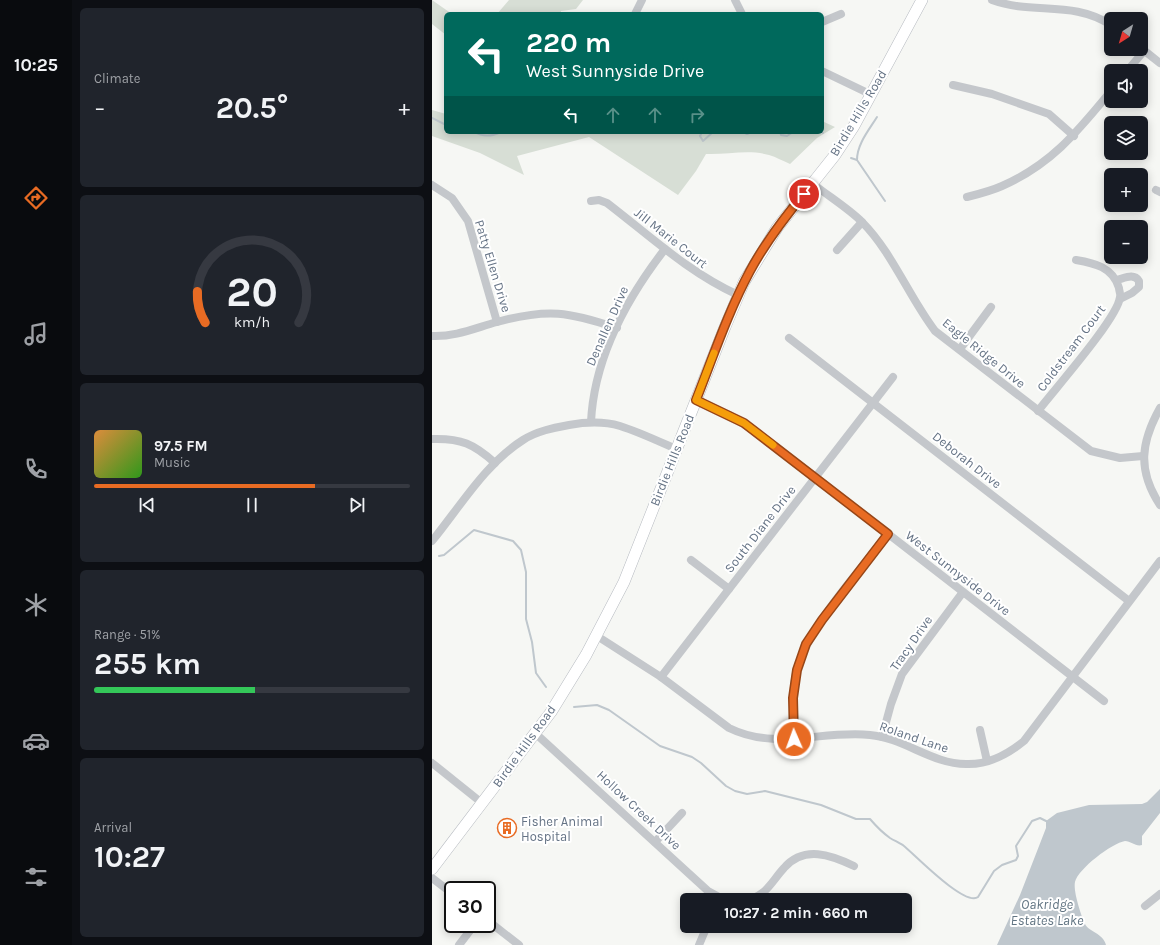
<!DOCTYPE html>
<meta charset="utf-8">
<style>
:root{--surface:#171b24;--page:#20242c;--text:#f1f3f6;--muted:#9ea1a6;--line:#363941;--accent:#e86b23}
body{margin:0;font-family:Karla,sans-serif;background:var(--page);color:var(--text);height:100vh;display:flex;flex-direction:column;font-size:15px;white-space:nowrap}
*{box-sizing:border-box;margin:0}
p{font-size:13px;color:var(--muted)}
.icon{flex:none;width:22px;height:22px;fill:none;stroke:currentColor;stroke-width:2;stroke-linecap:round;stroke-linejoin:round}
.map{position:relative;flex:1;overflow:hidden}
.panel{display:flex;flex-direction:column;gap:8px;padding:8px;background:#0d0f14;width:360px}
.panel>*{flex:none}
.guide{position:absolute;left:12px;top:12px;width:380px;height:122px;border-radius:6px;box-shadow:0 2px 10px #0003;background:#00695c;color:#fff;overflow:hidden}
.needle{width:26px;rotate:217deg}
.tools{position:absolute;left:672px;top:12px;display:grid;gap:8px}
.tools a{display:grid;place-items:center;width:44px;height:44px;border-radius:6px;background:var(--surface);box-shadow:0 2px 10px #0003;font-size:20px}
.speed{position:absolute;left:12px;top:881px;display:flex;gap:8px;font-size:20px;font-weight:700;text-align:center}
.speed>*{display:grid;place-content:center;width:52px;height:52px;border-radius:50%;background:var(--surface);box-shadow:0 2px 10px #0003;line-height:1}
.speed .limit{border:2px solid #111;border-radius:6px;background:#fff;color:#111}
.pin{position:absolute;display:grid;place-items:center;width:34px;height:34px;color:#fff;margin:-17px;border:2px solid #fff;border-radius:50%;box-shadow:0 1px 4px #0007}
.me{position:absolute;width:44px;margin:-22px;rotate:358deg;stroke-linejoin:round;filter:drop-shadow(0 0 3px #0008)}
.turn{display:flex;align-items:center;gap:14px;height:84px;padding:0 16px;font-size:18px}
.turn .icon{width:52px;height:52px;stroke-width:2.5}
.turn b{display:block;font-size:28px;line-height:34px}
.lanes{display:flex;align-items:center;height:38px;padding:0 16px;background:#0003;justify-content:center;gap:20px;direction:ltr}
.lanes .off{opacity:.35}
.big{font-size:30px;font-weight:700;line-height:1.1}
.panel .tile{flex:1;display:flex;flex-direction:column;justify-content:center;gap:6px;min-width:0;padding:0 14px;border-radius:6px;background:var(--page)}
.panel .dial{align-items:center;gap:0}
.dial svg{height:104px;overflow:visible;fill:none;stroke:var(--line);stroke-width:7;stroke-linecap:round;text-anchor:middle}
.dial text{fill:var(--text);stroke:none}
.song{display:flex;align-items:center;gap:12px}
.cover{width:48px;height:48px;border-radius:6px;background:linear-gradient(135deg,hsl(30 70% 55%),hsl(110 70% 35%))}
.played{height:4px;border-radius:2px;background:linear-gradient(90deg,var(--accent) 70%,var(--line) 70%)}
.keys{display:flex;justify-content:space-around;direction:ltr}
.heat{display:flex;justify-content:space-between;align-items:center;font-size:22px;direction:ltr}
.charge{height:6px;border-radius:3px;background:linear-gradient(90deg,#34c759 51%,var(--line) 0)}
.trip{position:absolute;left:248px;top:893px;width:232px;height:40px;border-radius:6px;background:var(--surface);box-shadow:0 2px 10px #0003;font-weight:700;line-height:40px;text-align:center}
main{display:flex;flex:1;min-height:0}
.tabs{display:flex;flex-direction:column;width:72px;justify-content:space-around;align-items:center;background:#090b0e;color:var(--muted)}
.tabs .icon{width:28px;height:28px}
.tabs .current{color:var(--accent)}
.tabs b{font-size:18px;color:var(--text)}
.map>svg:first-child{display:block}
.green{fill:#d7ded5}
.water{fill:#bfc7cd}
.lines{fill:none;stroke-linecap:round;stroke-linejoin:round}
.stream{stroke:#bfc7cd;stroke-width:2}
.secondary-casing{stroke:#b6bac0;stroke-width:12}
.street{stroke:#c4c7cb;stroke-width:8}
.secondary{stroke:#fff;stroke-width:11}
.route-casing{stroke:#974617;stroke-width:10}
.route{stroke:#e86b23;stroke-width:7}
.slow{stroke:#f59e0b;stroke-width:7}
.labels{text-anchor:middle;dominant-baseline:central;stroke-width:4;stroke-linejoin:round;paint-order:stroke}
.street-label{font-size:13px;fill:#657385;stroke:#fff}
.poi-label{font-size:13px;fill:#657385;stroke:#fff;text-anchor:start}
.water-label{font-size:14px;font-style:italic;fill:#617482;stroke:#fff}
</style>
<main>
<nav class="tabs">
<b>10:25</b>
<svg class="icon current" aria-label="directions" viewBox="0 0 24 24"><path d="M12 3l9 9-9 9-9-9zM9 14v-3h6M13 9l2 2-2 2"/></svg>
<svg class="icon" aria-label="music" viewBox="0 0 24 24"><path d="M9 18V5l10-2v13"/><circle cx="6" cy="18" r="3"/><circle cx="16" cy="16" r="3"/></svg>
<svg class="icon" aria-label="phone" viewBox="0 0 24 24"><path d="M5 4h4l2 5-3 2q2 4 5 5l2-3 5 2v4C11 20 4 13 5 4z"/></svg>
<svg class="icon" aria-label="climate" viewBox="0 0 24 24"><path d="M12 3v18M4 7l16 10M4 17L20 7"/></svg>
<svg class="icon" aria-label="car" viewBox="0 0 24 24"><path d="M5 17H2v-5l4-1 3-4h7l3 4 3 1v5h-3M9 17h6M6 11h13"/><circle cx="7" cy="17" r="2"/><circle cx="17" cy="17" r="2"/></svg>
<svg class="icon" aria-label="filters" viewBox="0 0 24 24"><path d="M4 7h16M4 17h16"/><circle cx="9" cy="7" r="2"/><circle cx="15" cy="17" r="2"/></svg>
</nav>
<section class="panel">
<div class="tile"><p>Climate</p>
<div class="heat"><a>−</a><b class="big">20.5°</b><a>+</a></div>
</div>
<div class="tile dial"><svg viewBox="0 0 100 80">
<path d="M14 69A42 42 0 1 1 86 69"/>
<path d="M14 69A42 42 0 0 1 8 45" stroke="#e86b23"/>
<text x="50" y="56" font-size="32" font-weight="700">20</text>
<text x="50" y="72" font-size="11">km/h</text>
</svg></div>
<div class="tile">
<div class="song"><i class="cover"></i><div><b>97.5 FM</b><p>Music</p></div></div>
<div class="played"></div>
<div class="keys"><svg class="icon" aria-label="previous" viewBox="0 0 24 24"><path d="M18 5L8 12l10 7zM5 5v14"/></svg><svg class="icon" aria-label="pause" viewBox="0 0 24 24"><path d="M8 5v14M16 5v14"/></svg><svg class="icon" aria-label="next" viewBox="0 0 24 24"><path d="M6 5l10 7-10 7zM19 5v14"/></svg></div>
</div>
<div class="tile"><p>Range · 51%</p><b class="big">255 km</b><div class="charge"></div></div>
<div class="tile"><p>Arrival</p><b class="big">10:27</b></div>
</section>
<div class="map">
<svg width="728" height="945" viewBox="0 0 728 945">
<rect width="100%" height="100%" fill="#f6f7f4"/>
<!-- green -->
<g class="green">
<path d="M0 0 20 14H14V35L0 24Z"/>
<path d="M77 0H151L144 9 129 11V14H65Z"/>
<path d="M0 110 14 114V132H390V121L403 127 385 138 358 164C351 161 344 157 337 155 317 149 294 155 274 154L264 171 246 195 157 137 85 156 92 175 48 153 0 136Z"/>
</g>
<!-- water -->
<path class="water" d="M728 789V813L710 836V845C704 847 699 841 693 841 680 843 646 869 643 882 641 891 649 915 653 924 657 932 671 933 674 945H565L588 895 614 828V821L625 813 657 805 710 804 715 802Z"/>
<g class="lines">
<!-- stream -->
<g class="stream">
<path d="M445 117C437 130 425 144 425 160L453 201"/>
<path d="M0 118 14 125"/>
<path d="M42 132C51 137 59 137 69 132"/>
<path d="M102 132H103"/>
<path d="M222 132H226"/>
<path d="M270 132 268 136 271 141 281 132"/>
<path d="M311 132 315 134 320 132"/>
<path d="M348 132 349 135 355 136 361 132"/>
<path d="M390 132 391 133"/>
<path d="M419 158 425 160"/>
<path d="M7 556 12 555 42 530 81 541 89 550 94 572V619L100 642 104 673 114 687"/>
<path d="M142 707 165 705 177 710 228 746 260 757 269 763 294 786 303 791 315 794 333 791 389 805 424 819H438C444 826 451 833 458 838 463 841 468 843 472 846 483 855 533 907 546 897L562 871 570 865 584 860 586 856 584 846 600 821 608 818 614 821"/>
</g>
<defs>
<path id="secondary" d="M0 869 119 712 154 655 192 582 293 327 312 282 345 228 403 155 422 126 490 0"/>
</defs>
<!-- secondary casing -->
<use href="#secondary" class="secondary-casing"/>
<!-- street -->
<g class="street">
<path d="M303 0 310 14"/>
<path d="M560 0C601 15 641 0 679 25"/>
<path d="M203 14 210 0"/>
<path d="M390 22 409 14"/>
<path d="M709 48 728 63"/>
<path d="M390 71 440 95"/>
<path d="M695 71 712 51"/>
<path d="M521 85 560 94 617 114 642 136"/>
<path d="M380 183C396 196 416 208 430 222 460 252 477 297 503 331L659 451 688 458 711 456"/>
<path d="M0 185 20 198 36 221 65 322"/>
<path d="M724 190 728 192"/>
<path d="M535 197C547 194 559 191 570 186 620 164 646 131 679 91"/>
<path d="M159 201 167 200 175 203C218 236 256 272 306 295"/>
<path d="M405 250 430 222"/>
<path d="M685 280C693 278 702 273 707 281V287L700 293 688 299"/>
<path d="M0 336C23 337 43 328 65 322 116 308 137 312 185 328"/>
<path d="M357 338 697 601"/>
<path d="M528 349 559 307"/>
<path d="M264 400 299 416 331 437 672 701"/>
<path d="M728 408C709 442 705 470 728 505"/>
<path d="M606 411C622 390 686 318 688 297 689 294 687 291 687 288 681 267 662 263 644 260"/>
<path d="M159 422C162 359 195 298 233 249"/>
<path d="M0 439C29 438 42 444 63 463"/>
<path d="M0 541C28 507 53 464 91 440 105 431 121 428 137 425 154 422 171 421 188 426 207 432 226 441 244 449"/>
<path d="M259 560 297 589"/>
<path d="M165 636 229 677 297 728C344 751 389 730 438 735 472 738 500 764 534 764 556 765 576 754 592 741L728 561"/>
<path d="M229 677 461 377"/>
<path d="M548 730 555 761"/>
<path d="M103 733 276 891 287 897 297 900"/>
<path d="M450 737 459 704 470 674 531 592"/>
<path d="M362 739C362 716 359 692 365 669 379 623 426 573 456 534"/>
<path d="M0 763 50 803"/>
<path d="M223 842 250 813"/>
<path d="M0 878 21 894"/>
<path d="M313 900C334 897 339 882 352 868 372 845 399 855 422 866"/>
<path d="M713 906 728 894"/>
<path d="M55 920 87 945"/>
<path d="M27 945 43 924"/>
<path d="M267 945 275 926"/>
</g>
<!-- secondary -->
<use href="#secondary" class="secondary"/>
</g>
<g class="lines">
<defs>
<path id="route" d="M362 739 361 698 365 670 374 644 390 620 456 534 312 423 264 400C281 357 296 312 318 271 333 243 352 218 372 194"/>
</defs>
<!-- route casing -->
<use href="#route" class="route-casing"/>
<!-- route -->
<use href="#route" class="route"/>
<!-- slow -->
<path class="slow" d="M282 353 264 400 312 423 341 445"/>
</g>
<!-- icons -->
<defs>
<symbol id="building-ring" viewBox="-11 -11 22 22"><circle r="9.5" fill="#fff" stroke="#e86b23" stroke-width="1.5"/><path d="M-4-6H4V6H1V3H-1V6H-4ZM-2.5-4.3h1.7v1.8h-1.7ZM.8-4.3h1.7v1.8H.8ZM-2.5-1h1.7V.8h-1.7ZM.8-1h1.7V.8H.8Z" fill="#e86b23"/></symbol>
</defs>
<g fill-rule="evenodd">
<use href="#building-ring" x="64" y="817" width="22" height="22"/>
</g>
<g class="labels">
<!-- street labels -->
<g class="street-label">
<text transform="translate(426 113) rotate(-59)">Birdie Hills Road</text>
<text transform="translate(239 238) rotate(38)">Jill Marie Court</text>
<text transform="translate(61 266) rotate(73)">Patty Ellen Drive</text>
<text transform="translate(175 326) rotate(-66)">Denallen Drive</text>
<text transform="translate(639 348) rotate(-53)">Coldstream Court</text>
<text transform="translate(552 353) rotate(39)">Eagle Ridge Drive</text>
<text transform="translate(240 460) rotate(-68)">Birdie Hills Road</text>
<text transform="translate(535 460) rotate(38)">Deborah Drive</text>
<text transform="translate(328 529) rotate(-52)">South Diane Drive</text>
<text transform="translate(526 573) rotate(38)">West Sunnyside Drive</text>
<text transform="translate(479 643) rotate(-55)">Tracy Drive</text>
<text transform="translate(482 737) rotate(19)">Roland Lane</text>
<text transform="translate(92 746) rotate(-54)">Birdie Hills Road</text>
<text transform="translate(207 810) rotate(43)">Hollow Creek Drive</text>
</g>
<!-- poi labels -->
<g class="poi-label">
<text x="89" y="821">Fisher Animal<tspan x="89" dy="15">Hospital</tspan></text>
</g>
<!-- water labels -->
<g class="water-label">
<text x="615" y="904">Oakridge<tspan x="615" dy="16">Estates Lake</tspan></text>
</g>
</g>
</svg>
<div class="tools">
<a><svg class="needle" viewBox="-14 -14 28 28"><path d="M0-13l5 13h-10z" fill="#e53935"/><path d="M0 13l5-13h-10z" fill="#9ea1a6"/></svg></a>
<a><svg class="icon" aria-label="sound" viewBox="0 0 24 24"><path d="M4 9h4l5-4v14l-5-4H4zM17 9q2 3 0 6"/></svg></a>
<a><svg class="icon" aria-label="layers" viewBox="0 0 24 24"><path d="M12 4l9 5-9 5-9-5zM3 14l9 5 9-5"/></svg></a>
<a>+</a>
<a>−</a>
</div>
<div class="speed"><div class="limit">30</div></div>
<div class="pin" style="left:372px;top:194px;background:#d93025"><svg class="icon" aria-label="arrive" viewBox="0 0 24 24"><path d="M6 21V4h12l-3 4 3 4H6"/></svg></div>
<svg class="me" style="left:362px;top:739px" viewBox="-20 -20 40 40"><circle r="17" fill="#e86b23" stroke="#fff" stroke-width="3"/><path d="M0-11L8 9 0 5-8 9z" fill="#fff"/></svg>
<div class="trip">10:27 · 2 min · 660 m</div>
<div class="guide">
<div class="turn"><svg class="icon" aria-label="left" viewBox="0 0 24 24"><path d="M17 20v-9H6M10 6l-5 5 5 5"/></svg><div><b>220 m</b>West Sunnyside Drive</div></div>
<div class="lanes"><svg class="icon" aria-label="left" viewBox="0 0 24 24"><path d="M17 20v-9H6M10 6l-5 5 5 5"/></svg><svg class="icon off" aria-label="ahead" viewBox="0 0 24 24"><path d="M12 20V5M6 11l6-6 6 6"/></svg><svg class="icon off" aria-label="ahead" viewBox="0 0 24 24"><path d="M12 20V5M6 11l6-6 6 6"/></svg><svg class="icon off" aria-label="right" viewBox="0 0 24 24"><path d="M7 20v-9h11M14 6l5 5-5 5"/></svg></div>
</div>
</div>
</main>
